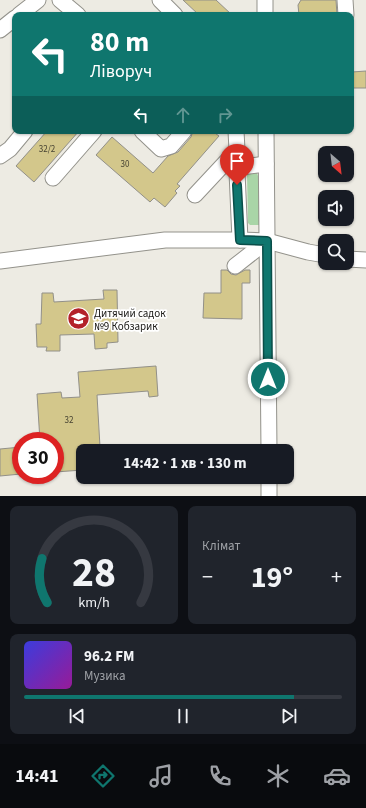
<!DOCTYPE html>
<html lang="uk">
<meta charset="utf-8">
<style>
:root{--surface:#171b24;--page:#20242c;--text:#f1f3f6;--muted:#9ea1a6;--line:#363941;--accent:#0f766e}
body{margin:0;font-family:"Source Sans 3",sans-serif;background:var(--page);color:var(--text);height:100vh;display:flex;flex-direction:column;font-size:15px;white-space:nowrap}
*{box-sizing:border-box;margin:0}
p{font-size:13px;color:var(--muted)}
.icon{flex:none;width:22px;height:22px;fill:none;stroke:currentColor;stroke-width:2;stroke-linecap:round;stroke-linejoin:round}
.map{position:relative;height:496px;overflow:hidden}
.panel{display:flex;flex-direction:column;gap:10px;padding:10px;background:#0d0f14;flex:1}
.panel>*{flex:none}
.banner{position:absolute;left:12px;top:12px;width:342px;height:122px;border-radius:8px;box-shadow:0 1px 3px #0004;background:#0f766e;color:#fff;overflow:hidden}
.needle{width:26px;rotate:152deg}
.fabs{position:absolute;left:318px;top:146px;display:grid;gap:8px}
.fabs a{display:grid;place-items:center;width:36px;height:36px;border-radius:8px;background:var(--surface);box-shadow:0 1px 3px #0004;font-size:20px}
.speed{position:absolute;left:12px;top:432px;display:flex;gap:8px;font-size:20px;font-weight:700;text-align:center}
.speed>*{display:grid;place-content:center;width:52px;height:52px;border-radius:50%;background:var(--surface);box-shadow:0 1px 3px #0004;line-height:1}
.speed .limit{border:6px solid #d22;background:#fff;color:#111}
.pin{position:absolute;display:grid;place-items:center;width:34px;height:34px;color:#fff;margin:-41px -17px;border-radius:50% 50% 50% 0;rotate:-45deg;box-shadow:0 0 4px #0007}
.pin .icon{rotate:45deg}
.me{position:absolute;width:44px;margin:-22px;rotate:0deg;stroke-linejoin:round;filter:drop-shadow(0 0 3px #0008)}
.turn{display:flex;align-items:center;gap:14px;height:84px;padding:0 12px;font-size:18px}
.turn .icon{width:52px;height:52px;stroke-width:2.5}
.turn b{display:block;font-size:28px;line-height:34px}
.lanes{display:flex;align-items:center;height:38px;padding:0 12px;background:#0003;justify-content:center;gap:20px;direction:ltr}
.lanes .off{opacity:.35}
.big{font-size:30px;font-weight:700;line-height:1.1}
.panel .tile{flex:1;display:flex;flex-direction:column;justify-content:center;gap:6px;min-width:0;padding:0 14px;border-radius:8px;background:var(--page)}
.panel .dial{align-items:center;gap:0}
.dial svg{height:104px;overflow:visible;fill:none;stroke:var(--line);stroke-width:7;stroke-linecap:round;text-anchor:middle}
.dial text{fill:var(--text);stroke:none}
.song{display:flex;align-items:center;gap:12px}
.cover{width:48px;height:48px;border-radius:6px;background:linear-gradient(135deg,hsl(240 70% 55%),hsl(300 70% 35%))}
.played{height:4px;border-radius:2px;background:linear-gradient(90deg,var(--accent) 85%,var(--line) 85%)}
.keys{display:flex;justify-content:space-around;direction:ltr}
.heat{display:flex;justify-content:space-between;align-items:center;font-size:22px;direction:ltr}
.panel .tiles{flex:1;display:grid;gap:10px;grid-template-columns:1fr 1fr}
.tile:last-child{grid-column:span 2}
.trip{position:absolute;left:76px;top:444px;width:218px;height:40px;border-radius:8px;background:var(--surface);box-shadow:0 1px 3px #0004;font-weight:700;line-height:40px;text-align:center}
.menu{display:flex;height:64px;justify-content:space-around;align-items:center;background:#090b0e;color:var(--muted)}
.menu .icon{width:28px;height:28px}
.menu .active{color:var(--accent)}
.menu b{font-size:18px;color:var(--text)}
.map>svg:first-child{display:block}
.green{fill:#a9d5a7}
.building{fill:#d3c78b;stroke:#929089}
.lines{fill:none;stroke-linecap:round;stroke-linejoin:round}
.minor-casing{stroke:#93928b;stroke-width:17}
.minor{stroke:#fff;stroke-width:15}
.route-casing{stroke:#0a4d48;stroke-width:10}
.route{stroke:#0f766e;stroke-width:7}
.labels{text-anchor:middle;dominant-baseline:central;stroke-width:3.5;stroke-linejoin:round;paint-order:stroke}
.number-label{font-size:9px;fill:#474332}
.poi-label{font-size:11px;fill:#181714;stroke:#fff;text-anchor:start}
</style>
<div class="map">
<svg width="366" height="496" viewBox="0 0 366 496">
<rect width="100%" height="100%" fill="#edebe3"/>
<!-- green -->
<path class="green" d="M251 172 257 173 259 179 260 221 259 225H250L248 223 247 174Z"/>
<!-- building -->
<g class="building">
<path d="M183 0H216L232 15H199Z"/>
<path d="M301 0H336L337 15H299L298 5Z"/>
<path d="M366 71V88H353L352 72Z"/>
<path d="M47 131H79L34 182 16 166Z"/>
<path d="M193 131H212L219 136 177 184 180 186 175 191 177 193 165 207 154 198 150 202 96 155 112 137 153 173 168 156 178 152 191 137Z"/>
<path d="M221 270H227L231 274 236 275 245 270H250V283H242V319L203 318 204 293H221Z"/>
<path d="M103 290H117L118 342 107 343V348L95 349 94 334 60 335V351H46L47 347H37L36 324H41L42 293H53L54 302 104 299Z"/>
<path d="M156 366 158 396 149 397 148 391 97 395 100 447 86 448V451H83V470L55 472V441H40L37 394 61 392 62 398 80 397 78 372Z"/>
<path d="M21 447V474L0 476V449Z"/>
</g>
<g class="lines">
<defs>
<g id="minor">
<path d="M60 0 78 15"/>
<path d="M160 0 175 15"/>
<path d="M265 0V15"/>
<path d="M345 0 346 15"/>
<path d="M19 15 38 0"/>
<path d="M0 30 15 18"/>
<path d="M142 131 161 149 171 146 184 131"/>
<path d="M266 131 269 451"/>
<path d="M0 156 10 149 25 131"/>
<path d="M266 164 241 167 237 172 240 240 267 241 308 252 325 255"/>
<path d="M53 178 94 131"/>
<path d="M195 195 237 150 236 131"/>
<path d="M347 259 366 260"/>
<path d="M0 261 165 240H240"/>
<path d="M235 266 267 241"/>
<path d="M269 477V496"/>
</g>
</defs>
<!-- minor casing -->
<use href="#minor" class="minor-casing"/>
<!-- minor -->
<use href="#minor" class="minor"/>
</g>
<g class="lines">
<defs>
<path id="route" d="M237 185 240 240 267 241 268 379"/>
</defs>
<!-- route casing -->
<use href="#route" class="route-casing"/>
<!-- route -->
<use href="#route" class="route"/>
</g>
<!-- icons -->
<defs>
<symbol id="school-disc" viewBox="-11 -11 22 22"><circle r="9.5" fill="#b32129" stroke="#fff"/><path d="M0-5L7-2L0 1L-7-2ZM-4 1L0 2.5L4 1V4Q0 6-4 4Z" fill="#fff"/></symbol>
</defs>
<g fill-rule="evenodd">
<use href="#school-disc" x="66" y="306" width="25" height="25"/>
</g>
<g class="labels">
<!-- number labels -->
<g class="number-label">
<text x="47" y="149">32/2</text>
<text x="125" y="164">30</text>
<text x="69" y="420">32</text>
</g>
<!-- poi labels -->
<g class="poi-label">
<text x="94" y="313">Дитячий садок<tspan x="94" dy="13">№9 Кобзарик</tspan></text>
</g>
</g>
</svg>
<div class="fabs">
<a><svg class="needle" viewBox="-14 -14 28 28"><path d="M0-13l5 13h-10z" fill="#e53935"/><path d="M0 13l5-13h-10z" fill="#9ea1a6"/></svg></a>
<a><svg class="icon" aria-label="sound" viewBox="0 0 24 24"><path d="M4 9h4l5-4v14l-5-4H4zM17 9q2 3 0 6"/></svg></a>
<a><svg class="icon" aria-label="search" viewBox="0 0 24 24"><circle cx="10" cy="10" r="6"/><path d="M15 15l6 6"/></svg></a>
</div>
<div class="speed"><div class="limit">30</div></div>
<div class="pin" style="left:237px;top:185px;background:#d93025"><svg class="icon" aria-label="arrive" viewBox="0 0 24 24"><path d="M6 21V4h12l-3 4 3 4H6"/></svg></div>
<svg class="me" style="left:268px;top:379px" viewBox="-20 -20 40 40"><circle r="17" fill="#0f766e" stroke="#fff" stroke-width="3"/><path d="M0-11L8 9 0 5-8 9z" fill="#fff"/></svg>
<div class="trip">14:42 · 1 хв · 130 m</div>
<div class="banner">
<div class="turn"><svg class="icon" aria-label="left" viewBox="0 0 24 24"><path d="M17 20v-9H6M10 6l-5 5 5 5"/></svg><div><b>80 m</b>Ліворуч</div></div>
<div class="lanes"><svg class="icon" aria-label="left" viewBox="0 0 24 24"><path d="M17 20v-9H6M10 6l-5 5 5 5"/></svg><svg class="icon off" aria-label="ahead" viewBox="0 0 24 24"><path d="M12 20V5M6 11l6-6 6 6"/></svg><svg class="icon off" aria-label="right" viewBox="0 0 24 24"><path d="M7 20v-9h11M14 6l5 5-5 5"/></svg></div>
</div>
</div>
<section class="panel">
<div class="tiles">
<div class="tile dial"><svg viewBox="0 0 100 80">
<path d="M14 69A42 42 0 1 1 86 69"/>
<path d="M14 69A42 42 0 0 1 10 35" stroke="#0f766e"/>
<text x="50" y="56" font-size="32" font-weight="700">28</text>
<text x="50" y="72" font-size="11">km/h</text>
</svg></div>
<div class="tile"><p>Клімат</p>
<div class="heat"><a>−</a><b class="big">19°</b><a>+</a></div>
</div>
<div class="tile">
<div class="song"><i class="cover"></i><div><b>96.2 FM</b><p>Музика</p></div></div>
<div class="played"></div>
<div class="keys"><svg class="icon" aria-label="previous" viewBox="0 0 24 24"><path d="M18 5L8 12l10 7zM5 5v14"/></svg><svg class="icon" aria-label="pause" viewBox="0 0 24 24"><path d="M8 5v14M16 5v14"/></svg><svg class="icon" aria-label="next" viewBox="0 0 24 24"><path d="M6 5l10 7-10 7zM19 5v14"/></svg></div>
</div>
</div>
</section>
<nav class="menu">
<b>14:41</b>
<svg class="icon active" aria-label="directions" viewBox="0 0 24 24"><path d="M12 3l9 9-9 9-9-9zM9 14v-3h6M13 9l2 2-2 2"/></svg>
<svg class="icon" aria-label="music" viewBox="0 0 24 24"><path d="M9 18V5l10-2v13"/><circle cx="6" cy="18" r="3"/><circle cx="16" cy="16" r="3"/></svg>
<svg class="icon" aria-label="phone" viewBox="0 0 24 24"><path d="M5 4h4l2 5-3 2q2 4 5 5l2-3 5 2v4C11 20 4 13 5 4z"/></svg>
<svg class="icon" aria-label="climate" viewBox="0 0 24 24"><path d="M12 3v18M4 7l16 10M4 17L20 7"/></svg>
<svg class="icon" aria-label="car" viewBox="0 0 24 24"><path d="M5 17H2v-5l4-1 3-4h7l3 4 3 1v5h-3M9 17h6M6 11h13"/><circle cx="7" cy="17" r="2"/><circle cx="17" cy="17" r="2"/></svg>
</nav>
